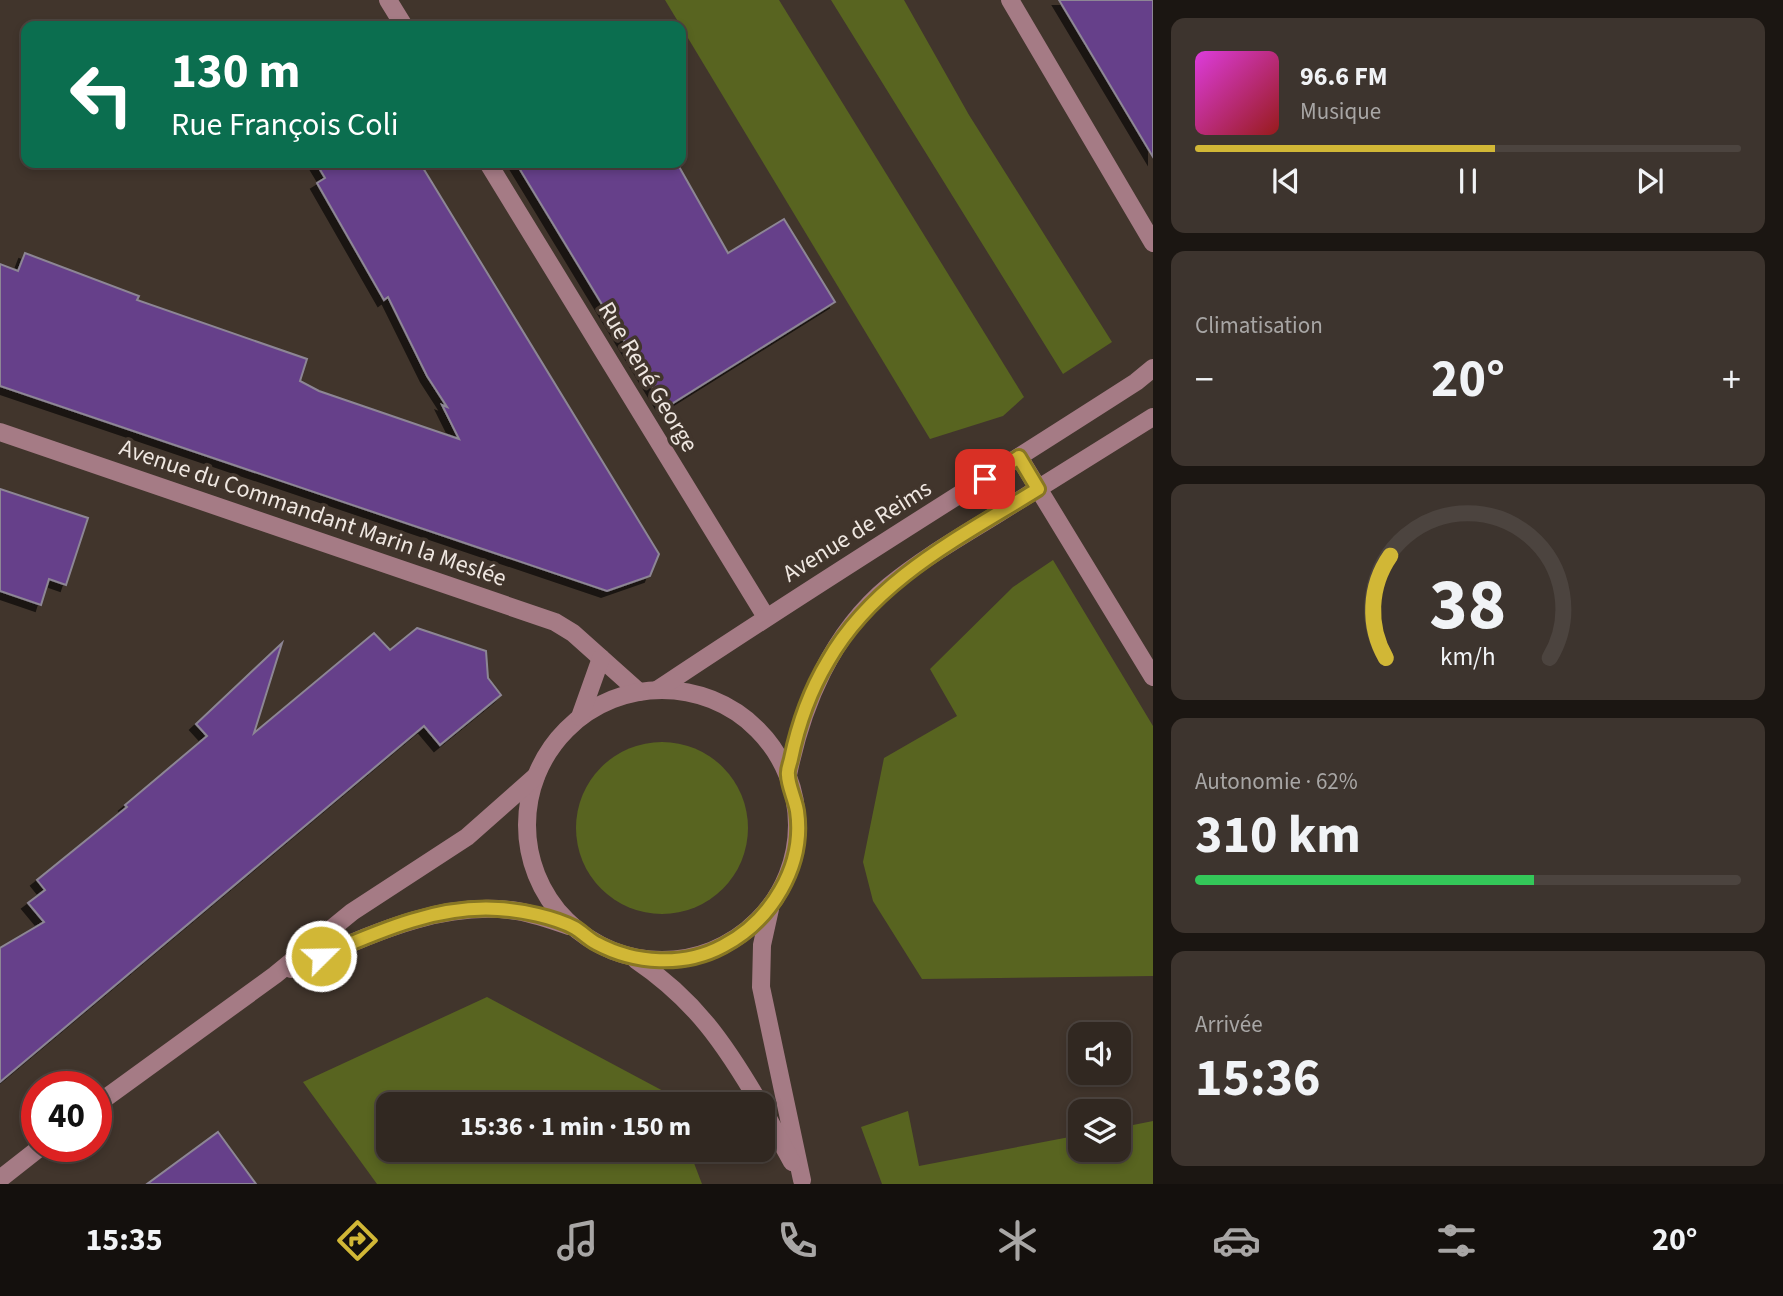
<!DOCTYPE html>
<html lang="fr">
<meta charset="utf-8">
<style>
:root{--surface:#312821;--page:#3d342e;--text:#f1f3f6;--muted:#a8a6a5;--line:#4c443f;--accent:#d1b736}
body{margin:0;font-family:"Source Sans 3",sans-serif;background:var(--page);color:var(--text);height:100vh;display:flex;flex-direction:column;font-size:26px;white-space:nowrap}
*{box-sizing:border-box;margin:0}
p{font-size:23px;color:var(--muted)}
.icon{flex:none;width:38px;height:38px;fill:none;stroke:currentColor;stroke-width:2;stroke-linecap:round;stroke-linejoin:round}
.map{position:relative;flex:1;overflow:hidden}
.details{display:flex;flex-direction:column;gap:18px;padding:18px;background:#1b1612;width:630px}
.details>*{flex:none}
.top-card{position:absolute;left:21px;top:21px;width:665px;height:147px;border-radius:14px;box-shadow:0 4px 10px #0003,0 0 0 2px var(--line);background:#0b6e4f;color:#fff;overflow:hidden}
.tools{position:absolute;left:1068px;top:1022px;display:grid;gap:14px}
.tools a{display:grid;place-items:center;width:63px;height:63px;border-radius:14px;background:var(--surface);box-shadow:0 4px 10px #0003,0 0 0 2px var(--line);font-size:35px}
.speed{position:absolute;left:21px;top:1071px;display:flex;gap:14px;font-size:35px;font-weight:700;text-align:center}
.speed>*{display:grid;place-content:center;width:91px;height:91px;border-radius:50%;background:var(--surface);box-shadow:0 4px 10px #0003,0 0 0 2px var(--line);line-height:1}
.speed .limit{border:10px solid #d22;background:#fff;color:#111}
.pin{position:absolute;display:grid;place-items:center;width:60px;height:60px;color:#fff;margin:-30px;border-radius:14px;box-shadow:0 4px 10px #0006}
.me{position:absolute;width:77px;margin:-38px;rotate:67deg;stroke-linejoin:round;filter:drop-shadow(0 0 5px #0008)}
.turn{display:flex;align-items:center;gap:24px;height:147px;padding:0 35px;font-size:32px}
.turn .icon{width:91px;height:91px;stroke-width:2.5}
.turn b{display:block;font-size:49px;line-height:60px}
.big{font-size:52px;font-weight:700;line-height:1.1}
.details .widget{flex:1;display:flex;flex-direction:column;justify-content:center;gap:10px;min-width:0;padding:0 24px;border-radius:14px;background:var(--page)}
.details .dial{align-items:center;gap:0}
.dial svg{height:182px;overflow:visible;fill:none;stroke:var(--line);stroke-width:7;stroke-linecap:round;text-anchor:middle}
.dial text{fill:var(--text);stroke:none}
.song{display:flex;align-items:center;gap:21px}
.cover{width:84px;height:84px;border-radius:10px;background:linear-gradient(135deg,hsl(300 70% 55%),hsl(0 70% 35%))}
.played{height:7px;border-radius:4px;background:linear-gradient(90deg,var(--accent) 55%,var(--line) 55%)}
.keys{display:flex;justify-content:space-around;direction:ltr}
.heat{display:flex;justify-content:space-between;align-items:center;font-size:38px;direction:ltr}
.charge{height:10px;border-radius:5px;background:linear-gradient(90deg,#34c759 62%,var(--line) 0)}
.trip{position:absolute;left:376px;top:1092px;width:399px;height:70px;border-radius:14px;background:var(--surface);box-shadow:0 4px 10px #0003,0 0 0 2px var(--line);font-weight:700;line-height:70px;text-align:center}
.tabs{display:flex;height:112px;justify-content:space-around;align-items:center;background:#14100d;color:var(--muted)}
.tabs .icon{width:49px;height:49px}
.tabs .on{color:var(--accent)}
.tabs b{font-size:32px;color:var(--text)}
main{display:flex;flex:1;min-height:0}
.map>svg:first-child{display:block}
.green{fill:#586420}
.building{fill:#66418a;stroke:#8d8695;stroke-width:2;filter:url(#shadow)}
.lines{fill:none;stroke-linecap:round;stroke-linejoin:round}
.minor{stroke:#a57b85;stroke-width:18}
.route-casing{stroke:#887723;stroke-width:18}
.route{stroke:#d1b736;stroke-width:12}
.labels{text-anchor:middle;dominant-baseline:central;stroke-width:7;stroke-linejoin:round;paint-order:stroke}
.street-label{font-size:24px;fill:#efe7e1;stroke:#41352c}
</style>
<main>
<div class="map">
<svg width="1153" height="1184" viewBox="0 0 1153 1184">
<defs>
<filter id="shadow"><feDropShadow dx="-6" dy="6" stdDeviation="0" flood-color="#0009"/></filter>
</defs>
<rect width="100%" height="100%" fill="#41352c"/>
<!-- green -->
<g class="green">
<path d="M665 0H779L1024 397 1003 416 930 439Z"/>
<path d="M831 0H904L969 115 1112 342 1063 374Z"/>
<path d="M1053 560 1153 726V976L922 979 873 901 863 862 884 758 957 716 930 669 1013 587Z"/>
<circle cx="662" cy="828" r="86"/>
<path d="M487 997 667 1093 671 1104H388V1150H689L702 1184H377L303 1082Z"/>
<path d="M908 1111 919 1166 1080 1135V1150H1118V1128L1153 1121V1184H882L861 1127Z"/>
</g>
<!-- building -->
<g class="building">
<path d="M1059 0H1153V157L1086 45Z"/>
<path d="M316 163H420L659 554 650 576 607 591 0 386V264L18 271 25 253 139 296 137 300 307 359 300 381 319 391 459 439 442 405 447 407 427 376 388 297 384 300 317 183 325 178Z"/>
<path d="M516 163H677L728 253 784 219 835 302 665 408Z"/>
<path d="M0 489 88 518 66 585 49 579 41 605 0 591Z"/>
<path d="M417 628 486 651 488 678 501 695 440 745 424 726 0 1082V948L44 922 28 903 45 890 37 880 127 807 125 805 207 736 196 724 282 643 254 733 374 633 390 650Z"/>
<path d="M218 1132 256 1184H147Z"/>
</g>
<g class="lines">
<!-- minor -->
<g class="minor">
<path d="M388 0 404 26"/>
<path d="M1010 0 1153 243"/>
<path d="M488 163 766 617"/>
<path d="M0 432 555 622 573 633 639 692"/>
<path d="M1019 457 1153 677"/>
<circle cx="662" cy="825" r="135"/>
<path d="M657 690C815 584 976 485 1136 382L1153 368"/>
<path d="M580 717 601 658"/>
<path d="M788 775C802 705 832 633 889 586 923 558 962 536 999 513 1051 481 1102 449 1153 417"/>
<path d="M770 909 762 945 761 987 802 1180"/>
<path d="M636 960C695 1000 725 1044 760 1104"/>
<path d="M291 969C362 939 438 899 517 911 535 914 552 920 569 926"/>
<path d="M96 1105 275 975 352 912 467 837 536 776"/>
<path d="M763 1109 792 1162"/>
<path d="M0 1179 42 1146"/>
</g>
</g>
<g class="lines">
<defs>
<path id="route" d="M321 956C377 932 436 905 498 909 520 910 555 917 575 928 582 932 588 939 596 943 635 964 684 967 723 946 771 921 805 866 797 811 795 799 788 785 788 775 787 770 790 764 791 759 798 725 810 691 828 661 875 579 961 537 1038 489L1019 457 985 479"/>
</defs>
<!-- route casing -->
<use href="#route" class="route-casing"/>
<!-- route -->
<use href="#route" class="route"/>
</g>
<g class="labels">
<!-- street labels -->
<g class="street-label">
<text transform="translate(648 377) rotate(59)">Rue René George</text>
<text transform="translate(313 513) rotate(19)">Avenue du Commandant Marin la Meslée</text>
<text transform="translate(857 531) rotate(-32)">Avenue de Reims</text>
</g>
</g>
</svg>
<div class="tools">
<a><svg class="icon" aria-label="sound" viewBox="0 0 24 24"><path d="M4 9h4l5-4v14l-5-4H4zM17 9q2 3 0 6"/></svg></a>
<a><svg class="icon" aria-label="layers" viewBox="0 0 24 24"><path d="M12 4l9 5-9 5-9-5zM3 14l9 5 9-5"/></svg></a>
</div>
<div class="speed"><div class="limit">40</div></div>
<div class="pin" style="left:985px;top:479px;background:#d93025"><svg class="icon" aria-label="arrive" viewBox="0 0 24 24"><path d="M6 21V4h12l-3 4 3 4H6"/></svg></div>
<svg class="me" style="left:321px;top:956px" viewBox="-20 -20 40 40"><circle r="17" fill="#d1b736" stroke="#fff" stroke-width="3"/><path d="M0-11L8 9 0 5-8 9z" fill="#fff"/></svg>
<div class="trip">15:36 · 1 min · 150 m</div>
<div class="top-card">
<div class="turn"><svg class="icon" aria-label="left" viewBox="0 0 24 24"><path d="M17 20v-9H6M10 6l-5 5 5 5"/></svg><div><b>130 m</b>Rue François Coli</div></div>
</div>
</div>
<section class="details">
<div class="widget">
<div class="song"><i class="cover"></i><div><b>96.6 FM</b><p>Musique</p></div></div>
<div class="played"></div>
<div class="keys"><svg class="icon" aria-label="previous" viewBox="0 0 24 24"><path d="M18 5L8 12l10 7zM5 5v14"/></svg><svg class="icon" aria-label="pause" viewBox="0 0 24 24"><path d="M8 5v14M16 5v14"/></svg><svg class="icon" aria-label="next" viewBox="0 0 24 24"><path d="M6 5l10 7-10 7zM19 5v14"/></svg></div>
</div>
<div class="widget"><p>Climatisation</p>
<div class="heat"><a>−</a><b class="big">20°</b><a>+</a></div>
</div>
<div class="widget dial"><svg viewBox="0 0 100 80">
<path d="M14 69A42 42 0 1 1 86 69"/>
<path d="M14 69A42 42 0 0 1 16 24" stroke="#d1b736"/>
<text x="50" y="56" font-size="32" font-weight="700">38</text>
<text x="50" y="72" font-size="11">km/h</text>
</svg></div>
<div class="widget"><p>Autonomie · 62%</p><b class="big">310 km</b><div class="charge"></div></div>
<div class="widget"><p>Arrivée</p><b class="big">15:36</b></div>
</section>
</main>
<nav class="tabs">
<b>15:35</b>
<svg class="icon on" aria-label="directions" viewBox="0 0 24 24"><path d="M12 3l9 9-9 9-9-9zM9 14v-3h6M13 9l2 2-2 2"/></svg>
<svg class="icon" aria-label="music" viewBox="0 0 24 24"><path d="M9 18V5l10-2v13"/><circle cx="6" cy="18" r="3"/><circle cx="16" cy="16" r="3"/></svg>
<svg class="icon" aria-label="phone" viewBox="0 0 24 24"><path d="M5 4h4l2 5-3 2q2 4 5 5l2-3 5 2v4C11 20 4 13 5 4z"/></svg>
<svg class="icon" aria-label="climate" viewBox="0 0 24 24"><path d="M12 3v18M4 7l16 10M4 17L20 7"/></svg>
<svg class="icon" aria-label="car" viewBox="0 0 24 24"><path d="M5 17H2v-5l4-1 3-4h7l3 4 3 1v5h-3M9 17h6M6 11h13"/><circle cx="7" cy="17" r="2"/><circle cx="17" cy="17" r="2"/></svg>
<svg class="icon" aria-label="filters" viewBox="0 0 24 24"><path d="M4 7h16M4 17h16"/><circle cx="9" cy="7" r="2"/><circle cx="15" cy="17" r="2"/></svg>
<b>20°</b>
</nav>
